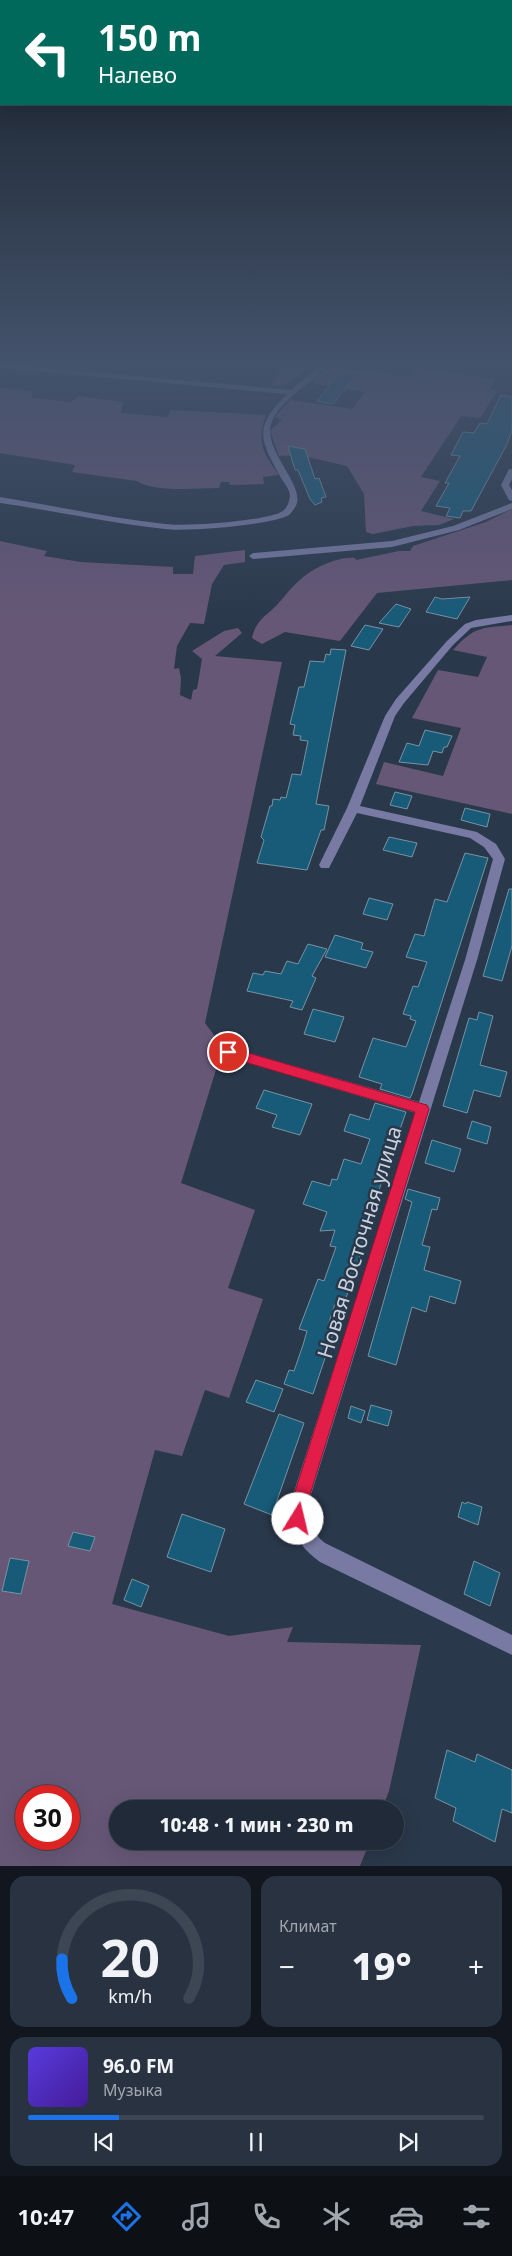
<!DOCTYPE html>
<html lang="ru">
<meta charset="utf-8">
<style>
:root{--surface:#202a38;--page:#283240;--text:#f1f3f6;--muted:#a2a7ae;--line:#3d4653;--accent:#1a73e8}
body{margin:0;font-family:"Noto Sans",sans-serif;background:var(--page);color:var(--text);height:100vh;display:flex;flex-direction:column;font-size:19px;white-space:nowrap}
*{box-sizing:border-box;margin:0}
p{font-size:16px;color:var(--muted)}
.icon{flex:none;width:28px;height:28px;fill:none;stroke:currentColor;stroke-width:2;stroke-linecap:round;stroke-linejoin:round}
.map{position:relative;height:1866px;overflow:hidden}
.details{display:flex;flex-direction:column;gap:10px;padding:10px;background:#12171f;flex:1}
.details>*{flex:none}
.banner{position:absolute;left:0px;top:0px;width:512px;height:105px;box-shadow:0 5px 20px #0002,0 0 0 1px var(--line);background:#00695c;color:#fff;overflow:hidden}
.speed{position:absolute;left:15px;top:1785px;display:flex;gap:10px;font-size:25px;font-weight:700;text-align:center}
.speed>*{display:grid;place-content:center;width:65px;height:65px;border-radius:50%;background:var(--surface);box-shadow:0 5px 20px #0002,0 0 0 1px var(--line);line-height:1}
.speed .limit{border:8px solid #d22;background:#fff;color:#111}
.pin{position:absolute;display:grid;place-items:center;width:42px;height:42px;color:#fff;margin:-21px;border:2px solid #fff;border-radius:50%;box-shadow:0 1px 5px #0007}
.me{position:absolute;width:55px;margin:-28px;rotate:9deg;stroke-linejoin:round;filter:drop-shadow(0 0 4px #0008)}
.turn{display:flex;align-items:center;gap:18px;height:105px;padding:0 15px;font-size:22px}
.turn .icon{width:65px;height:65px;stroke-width:2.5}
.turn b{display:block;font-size:35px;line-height:42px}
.big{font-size:38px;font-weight:800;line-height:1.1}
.details .card{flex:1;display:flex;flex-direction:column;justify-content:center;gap:8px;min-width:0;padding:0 18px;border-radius:15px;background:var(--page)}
.details .dial{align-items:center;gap:0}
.dial svg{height:130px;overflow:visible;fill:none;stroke:var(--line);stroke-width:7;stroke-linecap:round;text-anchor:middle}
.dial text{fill:var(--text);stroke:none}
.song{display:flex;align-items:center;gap:15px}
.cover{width:60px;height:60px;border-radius:8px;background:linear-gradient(135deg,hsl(250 70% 55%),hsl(260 70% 35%))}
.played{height:5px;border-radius:2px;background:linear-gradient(90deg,var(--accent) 20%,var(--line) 20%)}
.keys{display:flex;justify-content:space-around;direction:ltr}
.heat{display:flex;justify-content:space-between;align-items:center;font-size:28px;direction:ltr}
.details .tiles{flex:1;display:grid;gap:10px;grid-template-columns:1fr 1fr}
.card:last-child{grid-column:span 2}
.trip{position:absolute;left:109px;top:1800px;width:295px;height:50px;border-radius:25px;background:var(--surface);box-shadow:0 5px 20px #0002,0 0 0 1px var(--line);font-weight:800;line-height:50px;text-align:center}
.dock{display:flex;height:80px;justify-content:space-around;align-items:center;background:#0d1116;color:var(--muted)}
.dock .icon{width:35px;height:35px}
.dock .on{color:var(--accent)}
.dock b{font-size:22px;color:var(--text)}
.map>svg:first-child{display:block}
.green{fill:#675777;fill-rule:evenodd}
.building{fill:#175b79;stroke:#7793a2}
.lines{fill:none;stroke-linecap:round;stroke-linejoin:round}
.minor{fill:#787aa3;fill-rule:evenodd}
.route{fill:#e11d48;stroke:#92132f}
.labels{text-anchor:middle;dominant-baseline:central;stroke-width:5;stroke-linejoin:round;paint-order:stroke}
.near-street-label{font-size:21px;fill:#cad2de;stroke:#2a384b}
</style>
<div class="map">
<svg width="512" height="1866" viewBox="0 0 512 1866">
<rect width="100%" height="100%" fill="#2a384b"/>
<!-- green -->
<g class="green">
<path d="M284 366H310L285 385 271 386Z"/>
<path d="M331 366 409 377 415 368 495 379 490 389 497 391 480 418 461 416 421 477 440 481 421 511 454 519 439 525 413 526 373 534 366 532 364 494 347 466 299 455 279 456 270 431 282 420 275 417 290 400 352 409 365 392 315 384 314 379Z"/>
<path d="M0 388 32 391V398L71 402 78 396 123 402 121 413 168 417 170 410 266 415C256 442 263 453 279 475L263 477 264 484 230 485 229 482H221L219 488C196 488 157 493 137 481L72 472 75 465 0 453Z"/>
<path d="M512 509V580L377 593 340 641 285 632 262 644 252 638C256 620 265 617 277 605 285 596 292 586 301 579 313 568 339 556 355 558L356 560 399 551H410L413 546 486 522Z"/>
<path d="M0 541 47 551 44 556 81 562 173 567V574H193L195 556 245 550V562L224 565 212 584 204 624 190 623 177 646 174 669 179 668 181 678 180 695 191 700 193 690 197 689 202 659 192 651 224 631 238 628 242 633 215 656 282 662 205 1023 223 1047 181 1183 255 1210 228 1288 263 1299 229 1398 205 1390 182 1456 155 1450 112 1604 229 1636 293 1627 287 1642 421 1645 389 1791 382 1809H118V1841H370L360 1866H0ZM26 1796H69V1839H26Z"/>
<path d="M512 625V814L376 784 384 762 443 776 461 728 412 718 438 670 478 677 487 657 453 650C475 626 481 628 512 625Z"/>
</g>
<!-- building -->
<g class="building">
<path d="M343 372 357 374 333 404 317 401 338 374Z"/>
<path d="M501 395 512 397V431L506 446 471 511H463L460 518 446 516 450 508 436 506 449 483H445L460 456 451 455 463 432 474 433 480 423 487 424Z"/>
<path d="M288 446 305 449 315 479 319 478 326 497 321 498 322 502 315 505 310 499 298 470H295Z"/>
<path d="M435 597 442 599 470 597 457 619 426 612Z"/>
<path d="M396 604 411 609 399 627 379 623Z"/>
<path d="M365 625 383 629 369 650 351 646Z"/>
<path d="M331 649 346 650 316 804 329 806 324 830H321L307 870 257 863 264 840 261 837 270 806H272L273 799 280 800 281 797 286 798 292 774 301 775 308 741 300 740 301 736 293 735 295 725 290 724 299 687H304L310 661 324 662 326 654 330 655Z"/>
<path d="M425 730 452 736 447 747H444L442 753 433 751 428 765 399 762 407 743 419 746Z"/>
<path d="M395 792 412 796 407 809 390 805Z"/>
<path d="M465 808 490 814 487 827 461 820Z"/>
<path d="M389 837 417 843 412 857 383 850Z"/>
<path d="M465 853 488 858 412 1094 410 1098 380 1089 382 1084 359 1077 373 1038 406 1047 416 1021 410 1019 411 1016 403 1014 413 986 418 987 427 962 406 957 415 934 424 936 435 899 447 902Z"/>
<path d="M509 889H512V946L502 981 483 976Z"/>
<path d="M369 898 393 904 387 920 363 914Z"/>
<path d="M335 935 363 943 361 949 373 952 366 968 325 957Z"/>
<path d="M308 944 327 949 312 976 316 978 302 1010 290 1007 293 1001 247 991 253 973 263 975 265 971 281 974 287 961 298 964Z"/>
<path d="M313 1009 344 1017 335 1042 304 1034Z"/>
<path d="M479 1012 493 1016 480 1065 507 1072 500 1097 474 1090 467 1113 443 1106 469 1018 477 1020Z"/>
<path d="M264 1090 312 1104 300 1135 272 1127 277 1115 256 1108Z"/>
<path d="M375 1103 406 1112 363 1236 366 1237 344 1304 336 1301 328 1325 335 1328 313 1394 284 1384 289 1370 294 1371 303 1345 307 1331 299 1329 318 1279 324 1281 336 1247 330 1246 335 1230 320 1231 327 1212 303 1204 312 1181 330 1186 332 1179 337 1180 344 1159 361 1164 370 1139 344 1131 350 1114 369 1120Z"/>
<path d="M472 1121 491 1127 487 1144 467 1138Z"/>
<path d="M432 1140 461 1149 454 1172 425 1163Z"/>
<path d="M408 1189 440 1198 437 1210 432 1209 422 1245 430 1247 424 1270 461 1281 455 1304 430 1296 426 1312 412 1307 396 1365 368 1356 412 1202 405 1199Z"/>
<path d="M256 1380 283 1389 274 1412 246 1402Z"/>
<path d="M371 1405 392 1411 388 1426 367 1420Z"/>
<path d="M351 1406 365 1411 361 1423 348 1418Z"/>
<path d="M279 1414 304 1423 272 1515 244 1504Z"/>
<path d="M462 1502 466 1504 467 1502 482 1507 478 1525 458 1517Z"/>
<path d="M182 1514 225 1529 211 1572 167 1557Z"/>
<path d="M73 1532 95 1537 90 1551 68 1546Z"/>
<path d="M10 1558 29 1561 21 1594 2 1591Z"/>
<path d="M474 1561 500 1573 490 1606 464 1594Z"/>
<path d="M132 1579 149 1586 141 1607 124 1600Z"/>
<path d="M447 1750 475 1762 477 1754 512 1770V1813L502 1809 495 1842 453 1821 456 1808 435 1798Z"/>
</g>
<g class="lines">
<!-- minor -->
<g class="minor">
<path d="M0 366H23L291 390 319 366H326C312 385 272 403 270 430 269 454 302 485 297 503 296 506 292 513 289 515 273 525 185 532 165 529 110 523 55 511 0 503V497C55 506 110 518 165 524 186 527 264 521 281 512 287 509 289 503 290 496 290 489 283 482 280 476 258 436 255 427 287 394L2 368Z"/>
<path d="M509 469H512V479L509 485 512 490V501L509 500 501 485Z"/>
<path d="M512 503V509L459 530 392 547 253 559 249 556 253 553 392 541 453 526Z"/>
<path d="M512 615V621L471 628 453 645 404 703 395 716 360 806 477 832 496 844 505 859 477 960 309 1501C308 1520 310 1531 325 1543L512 1635V1655L320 1562C298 1546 289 1529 291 1501L416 1113 228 1057 223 1056 221 1052 223 1048 228 1047 419 1102 465 960 493 859 484 847 470 838 357 813 329 868H321L319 865 347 808 385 716 396 699 447 641 465 624 476 620Z"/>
</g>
</g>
<!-- sky -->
<linearGradient id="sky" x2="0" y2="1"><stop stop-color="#171f29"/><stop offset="0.58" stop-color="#44536c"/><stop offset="1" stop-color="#44536c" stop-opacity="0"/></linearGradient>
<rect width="512" height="627" fill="url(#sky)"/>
<!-- route -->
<path class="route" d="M228 1047 423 1104 427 1105 429 1109 308 1501 304 1524 298 1527 292 1524 290 1519 292 1501 415 1112 224 1056 222 1052 224 1049Z"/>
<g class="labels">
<!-- near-street labels -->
<g class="near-street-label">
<text transform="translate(359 1242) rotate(-73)">Новая Восточная улица</text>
</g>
</g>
</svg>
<div class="speed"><div class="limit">30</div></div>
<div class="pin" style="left:228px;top:1052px;background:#d93025"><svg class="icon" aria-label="arrive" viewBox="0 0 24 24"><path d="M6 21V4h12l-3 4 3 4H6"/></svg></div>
<svg class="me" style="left:298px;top:1519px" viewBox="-20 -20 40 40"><circle r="19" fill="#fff"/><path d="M0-13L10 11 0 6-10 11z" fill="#e11d48"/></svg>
<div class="trip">10:48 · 1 мин · 230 m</div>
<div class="banner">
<div class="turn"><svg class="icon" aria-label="left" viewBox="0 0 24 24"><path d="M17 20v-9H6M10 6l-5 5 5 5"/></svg><div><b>150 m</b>Налево</div></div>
</div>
</div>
<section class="details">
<div class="tiles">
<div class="card dial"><svg viewBox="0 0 100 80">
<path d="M14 69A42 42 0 1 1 86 69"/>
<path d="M14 69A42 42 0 0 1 8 45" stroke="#1a73e8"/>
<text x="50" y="56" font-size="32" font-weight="700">20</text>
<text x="50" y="72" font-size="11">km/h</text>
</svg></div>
<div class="card"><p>Климат</p>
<div class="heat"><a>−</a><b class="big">19°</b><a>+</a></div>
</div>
<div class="card">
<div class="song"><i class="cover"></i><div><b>96.0 FM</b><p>Музыка</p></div></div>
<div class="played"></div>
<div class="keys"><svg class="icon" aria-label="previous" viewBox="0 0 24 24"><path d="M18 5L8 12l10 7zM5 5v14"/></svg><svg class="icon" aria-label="pause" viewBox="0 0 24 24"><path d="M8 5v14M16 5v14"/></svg><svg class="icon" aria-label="next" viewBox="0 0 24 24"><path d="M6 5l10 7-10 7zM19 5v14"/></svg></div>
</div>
</div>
</section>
<nav class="dock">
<b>10:47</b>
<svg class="icon on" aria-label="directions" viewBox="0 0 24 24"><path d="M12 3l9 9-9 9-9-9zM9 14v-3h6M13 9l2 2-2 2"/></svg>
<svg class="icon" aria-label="music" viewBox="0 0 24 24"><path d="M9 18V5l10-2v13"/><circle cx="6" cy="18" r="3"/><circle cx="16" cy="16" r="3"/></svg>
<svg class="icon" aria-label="phone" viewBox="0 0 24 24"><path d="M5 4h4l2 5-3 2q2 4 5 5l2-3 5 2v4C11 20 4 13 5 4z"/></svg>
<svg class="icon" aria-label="climate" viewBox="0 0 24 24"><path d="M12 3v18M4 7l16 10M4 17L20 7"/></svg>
<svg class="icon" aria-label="car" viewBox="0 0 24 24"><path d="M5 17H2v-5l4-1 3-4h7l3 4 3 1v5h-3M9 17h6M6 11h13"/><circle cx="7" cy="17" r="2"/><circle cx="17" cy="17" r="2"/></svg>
<svg class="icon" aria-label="filters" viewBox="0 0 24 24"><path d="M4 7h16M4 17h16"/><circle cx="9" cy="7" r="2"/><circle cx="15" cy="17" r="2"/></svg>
</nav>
